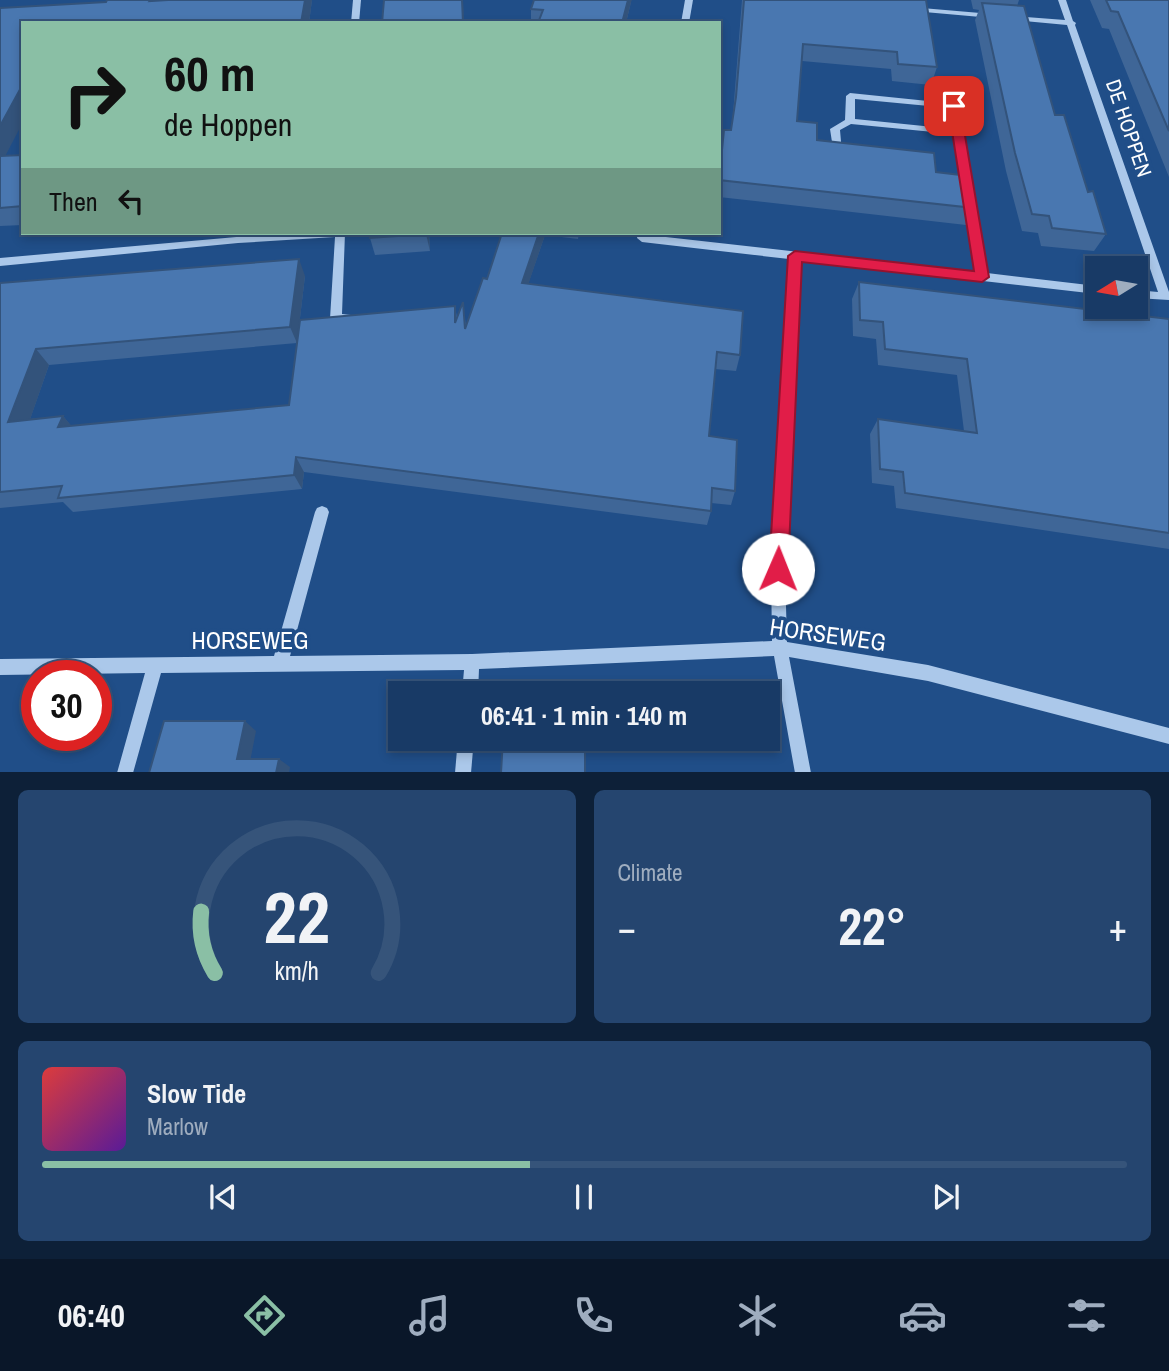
<!DOCTYPE html>
<meta charset="utf-8">
<style>
:root{--surface:#183a66;--page:#25456f;--text:#f1f3f6;--muted:#9fadbf;--line:#36547a;--accent:#8abfa5}
body{margin:0;font-family:"Archivo Narrow",sans-serif;background:var(--page);color:var(--text);height:100vh;display:flex;flex-direction:column;font-size:26px;white-space:nowrap}
*{box-sizing:border-box;margin:0}
p{font-size:23px;color:var(--muted)}
.icon{flex:none;width:38px;height:38px;fill:none;stroke:currentColor;stroke-width:2;stroke-linecap:round;stroke-linejoin:round}
.map{position:relative;height:772px;overflow:hidden}
.drawer{display:flex;flex-direction:column;gap:18px;padding:18px;background:#0d2038;flex:1}
.drawer>*{flex:none}
.hud{position:absolute;left:21px;top:21px;width:700px;height:214px;border-radius:0px;box-shadow:0 4px 10px #0003,0 0 0 2px var(--line);background:#8abfa5;color:#111;overflow:hidden}
.needle{width:46px;rotate:259deg}
.tools{position:absolute;left:1085px;top:256px;display:grid;gap:14px}
.tools a{display:grid;place-items:center;width:63px;height:63px;border-radius:0px;background:var(--surface);box-shadow:0 4px 10px #0003,0 0 0 2px var(--line);font-size:35px}
.speed{position:absolute;left:21px;top:660px;display:flex;gap:14px;font-size:35px;font-weight:700;text-align:center}
.speed>*{display:grid;place-content:center;width:91px;height:91px;border-radius:50%;background:var(--surface);box-shadow:0 4px 10px #0003,0 0 0 2px var(--line);line-height:1}
.speed .limit{border:10px solid #d22;background:#fff;color:#111}
.pin{position:absolute;display:grid;place-items:center;width:60px;height:60px;color:#fff;margin:-30px;border-radius:14px;box-shadow:0 4px 10px #0006}
.me{position:absolute;width:77px;margin:-38px;rotate:1deg;stroke-linejoin:round;filter:drop-shadow(0 0 5px #0008)}
.turn{display:flex;align-items:center;gap:24px;height:147px;padding:0 28px;font-size:32px}
.turn .icon{width:91px;height:91px;stroke-width:2.5}
.turn b{display:block;font-size:49px;line-height:60px}
.then{display:flex;align-items:center;height:66px;padding:0 28px;background:#0003;gap:14px;font-size:26px}
.big{font-size:52px;font-weight:700;line-height:1.1}
.drawer .tile{flex:1;display:flex;flex-direction:column;justify-content:center;gap:10px;min-width:0;padding:0 24px;border-radius:10px;background:var(--page)}
.drawer .dial{align-items:center;gap:0}
.dial svg{height:182px;overflow:visible;fill:none;stroke:var(--line);stroke-width:7;stroke-linecap:round;text-anchor:middle}
.dial text{fill:var(--text);stroke:none}
.song{display:flex;align-items:center;gap:21px}
.cover{width:84px;height:84px;border-radius:10px;background:linear-gradient(135deg,hsl(0 70% 55%),hsl(270 70% 35%))}
.played{height:7px;border-radius:4px;background:linear-gradient(90deg,var(--accent) 45%,var(--line) 45%)}
.keys{display:flex;justify-content:space-around;direction:ltr}
.heat{display:flex;justify-content:space-between;align-items:center;font-size:38px;direction:ltr}
.drawer .tiles{flex:1;display:grid;gap:18px;grid-template-columns:1fr 1fr}
.tile:last-child{grid-column:span 2}
.trip{position:absolute;left:388px;top:681px;width:392px;height:70px;border-radius:0px;background:var(--surface);box-shadow:0 4px 10px #0003,0 0 0 2px var(--line);font-weight:700;line-height:70px;text-align:center}
.menu{display:flex;height:112px;justify-content:space-around;align-items:center;background:#0a1729;color:var(--muted)}
.menu .icon{width:49px;height:49px}
.menu .active{color:var(--accent)}
.menu b{font-size:32px;color:var(--text)}
.map>svg:first-child{display:block}
.lines{fill:none;stroke-linecap:round;stroke-linejoin:round}
.minor{fill:#abc8ea;fill-rule:evenodd}
.wall{fill:#3f6697}
.shaded-wall{fill:#33537b}
.building{fill:#4977b0;stroke:#33537b;stroke-width:2}
.route{fill:#e11d48;stroke:#92132f;stroke-width:2}
.labels{text-anchor:middle;dominant-baseline:central;stroke-width:7;stroke-linejoin:round;paint-order:stroke}
.street-label{font-size:21px;fill:#fff;stroke:#204e88}
.near-street-label{font-size:24px;fill:#fff;stroke:#204e88}
</style>
<div class="map">
<svg width="1169" height="773" viewBox="0 0 1169 773">
<rect width="100%" height="100%" fill="#204e88"/>
<g class="lines">
<!-- minor -->
<g class="minor">
<path d="M353 0H361L359 23H351Z"/>
<path d="M685 0H693L689 23H681Z"/>
<path d="M1058 0H1066L1073 21 1076 23 1075 25 1169 292V300L1136 298V290L1158 292 1067 25 1014 20 1010 18 1014 16 1065 20Z"/>
<path d="M910 7 992 14 996 16 992 18 913 11H910Z"/>
<path d="M850 93 957 104 964 132 987 273 1097 286V294L800 260 785 570 787 642 928 665 1169 728V744L928 681 789 657 811 773H795L774 656 479 669 478 693H462L464 670 161 673 133 773H117L145 673 0 675V659L274 656 315 512 317 508 322 506 327 508 329 512 290 656 472 654 772 641 771 570 789 259 642 242 637 238 638 233H648V235L976 272 954 134 851 124 840 130 842 153 837 156 834 155 830 129 845 120 846 96ZM855 99 950 108 953 129 855 119Z"/>
<path d="M282 233H345L342 314 351 315 353 318 351 321 336 323 330 319 335 237 238 243 0 266V258Z"/>
<path d="M458 738H474L471 773H455Z"/>
</g>
</g>
<!-- wall -->
<g class="wall">
<path d="M312 0 309 23H23L5 156 23 155V225L0 226V8Z"/>
<path d="M742 0H926L937 67 931 85 892 81 891 69 802 61 797 121 817 140 936 172 974 208 966 225 719 197V167L724 130H731L733 114Z"/>
<path d="M971 0H1019L1017 6 1055 115 1106 234 1094 251 1041 246 1038 233 1022 231 1006 171 975 20 979 10 973 9Z"/>
<path d="M1090 0H1169V177L1109 29 1102 28Z"/>
<path d="M631 2 626 23H531V9Z"/>
<path d="M371 233H429L430 251 375 255 370 238Z"/>
<path d="M502 233H579L578 239 545 235 528 284 740 355 736 371 715 369 709 436 735 491 731 505 711 503V511L707 525 304 472 302 489 73 512 63 502 0 508V283L305 276 297 343 49 365 30 419 63 416 71 426 289 405 455 306 457 318 465 319 466 326 487 279Z"/>
<path d="M859 282 1169 319V549L896 508 894 486 872 483 870 434 878 419 964 431 957 375 878 365 876 339 853 336 852 299Z"/>
</g>
<!-- shaded-wall -->
<g class="shaded-wall">
<path d="M305 0H312L309 23H301Z"/>
<path d="M462 0H463L464 23H463Z"/>
<path d="M628 0H632L631 2 626 23H622Z"/>
<path d="M23 84V122L0 166V126Z"/>
<path d="M426 233H429L430 251 426 234Z"/>
<path d="M539 233H544L545 235 523 300 522 283Z"/>
<path d="M299 259 305 276 297 343 290 327Z"/>
<path d="M36 349 49 365 24 437 8 422Z"/>
<path d="M63 416 76 431 58 427Z"/>
<path d="M296 457 304 472 302 489 294 475Z"/>
<path d="M245 721 256 731 249 767 237 759Z"/>
<path d="M279 759 290 767 289 773H276Z"/>
</g>
<!-- building -->
<g class="building">
<path d="M107 0H151L150 1 168 0H305L301 23H23V84L0 126V8L106 2Z"/>
<path d="M384 0H462L463 23H382Z"/>
<path d="M534 0H628L622 23H538L543 10 531 9Z"/>
<path d="M744 0H926L937 67 898 64 897 52 803 44 797 121 817 123V140L934 153 936 172 969 176 974 208 719 180 724 130H731L736 97Z"/>
<path d="M1106 0H1169V131L1118 12 1111 11Z"/>
<path d="M982 3 1024 6 1055 115H1064L1088 192 1093 191 1106 234 1052 228 1049 216 1032 214 1015 153Z"/>
<path d="M23 155V206L0 208V156Z"/>
<path d="M371 233H426V234L370 238Z"/>
<path d="M502 233H539L522 283 743 311 740 355 717 352 709 436 737 440 735 491 712 488 711 511 296 457 294 475 58 498 62 486 0 492V283L299 259 290 327 36 349 8 422 63 416 58 427 289 405 300 320 455 306V323L463 302 465 329 483 278 487 279Z"/>
<path d="M859 282 1169 319V533L905 493 903 472 880 469 878 419 977 433 967 359 885 349 883 322 860 320Z"/>
<path d="M164 721H245L237 759H279L276 773H149Z"/>
<path d="M503 738H585V773H501Z"/>
</g>
<!-- route -->
<path class="route" d="M954 102 960 106 989 277 982 282 802 262 788 569 785 576 778 578 772 576 769 569 788 256 795 251 974 271 948 106Z"/>
<g class="labels">
<!-- street labels -->
<g class="street-label">
<text transform="translate(1129 128) rotate(71)">DE HOPPEN</text>
</g>
<!-- near-street labels -->
<g class="near-street-label">
<text transform="translate(828 634) rotate(8)">HORSEWEG</text>
<text x="250" y="640">HORSEWEG</text>
</g>
</g>
</svg>
<div class="tools">
<a><svg class="needle" viewBox="-14 -14 28 28"><path d="M0-13l5 13h-10z" fill="#e53935"/><path d="M0 13l5-13h-10z" fill="#9fadbf"/></svg></a>
</div>
<div class="speed"><div class="limit">30</div></div>
<div class="pin" style="left:954px;top:106px;background:#d93025"><svg class="icon" aria-label="arrive" viewBox="0 0 24 24"><path d="M6 21V4h12l-3 4 3 4H6"/></svg></div>
<svg class="me" style="left:778px;top:569px" viewBox="-20 -20 40 40"><circle r="19" fill="#fff"/><path d="M0-13L10 11 0 6-10 11z" fill="#e11d48"/></svg>
<div class="trip">06:41 · 1 min · 140 m</div>
<div class="hud">
<div class="turn"><svg class="icon" aria-label="right" viewBox="0 0 24 24"><path d="M7 20v-9h11M14 6l5 5-5 5"/></svg><div><b>60 m</b>de Hoppen</div></div>
<div class="then">Then<svg class="icon" aria-label="left" viewBox="0 0 24 24"><path d="M17 20v-9H6M10 6l-5 5 5 5"/></svg></div>
</div>
</div>
<section class="drawer">
<div class="tiles">
<div class="tile dial"><svg viewBox="0 0 100 80">
<path d="M14 69A42 42 0 1 1 86 69"/>
<path d="M14 69A42 42 0 0 1 8 42" stroke="#8abfa5"/>
<text x="50" y="56" font-size="32" font-weight="700">22</text>
<text x="50" y="72" font-size="11">km/h</text>
</svg></div>
<div class="tile"><p>Climate</p>
<div class="heat"><a>−</a><b class="big">22°</b><a>+</a></div>
</div>
<div class="tile">
<div class="song"><i class="cover"></i><div><b>Slow Tide</b><p>Marlow</p></div></div>
<div class="played"></div>
<div class="keys"><svg class="icon" aria-label="previous" viewBox="0 0 24 24"><path d="M18 5L8 12l10 7zM5 5v14"/></svg><svg class="icon" aria-label="pause" viewBox="0 0 24 24"><path d="M8 5v14M16 5v14"/></svg><svg class="icon" aria-label="next" viewBox="0 0 24 24"><path d="M6 5l10 7-10 7zM19 5v14"/></svg></div>
</div>
</div>
</section>
<nav class="menu">
<b>06:40</b>
<svg class="icon active" aria-label="directions" viewBox="0 0 24 24"><path d="M12 3l9 9-9 9-9-9zM9 14v-3h6M13 9l2 2-2 2"/></svg>
<svg class="icon" aria-label="music" viewBox="0 0 24 24"><path d="M9 18V5l10-2v13"/><circle cx="6" cy="18" r="3"/><circle cx="16" cy="16" r="3"/></svg>
<svg class="icon" aria-label="phone" viewBox="0 0 24 24"><path d="M5 4h4l2 5-3 2q2 4 5 5l2-3 5 2v4C11 20 4 13 5 4z"/></svg>
<svg class="icon" aria-label="climate" viewBox="0 0 24 24"><path d="M12 3v18M4 7l16 10M4 17L20 7"/></svg>
<svg class="icon" aria-label="car" viewBox="0 0 24 24"><path d="M5 17H2v-5l4-1 3-4h7l3 4 3 1v5h-3M9 17h6M6 11h13"/><circle cx="7" cy="17" r="2"/><circle cx="17" cy="17" r="2"/></svg>
<svg class="icon" aria-label="filters" viewBox="0 0 24 24"><path d="M4 7h16M4 17h16"/><circle cx="9" cy="7" r="2"/><circle cx="15" cy="17" r="2"/></svg>
</nav>
